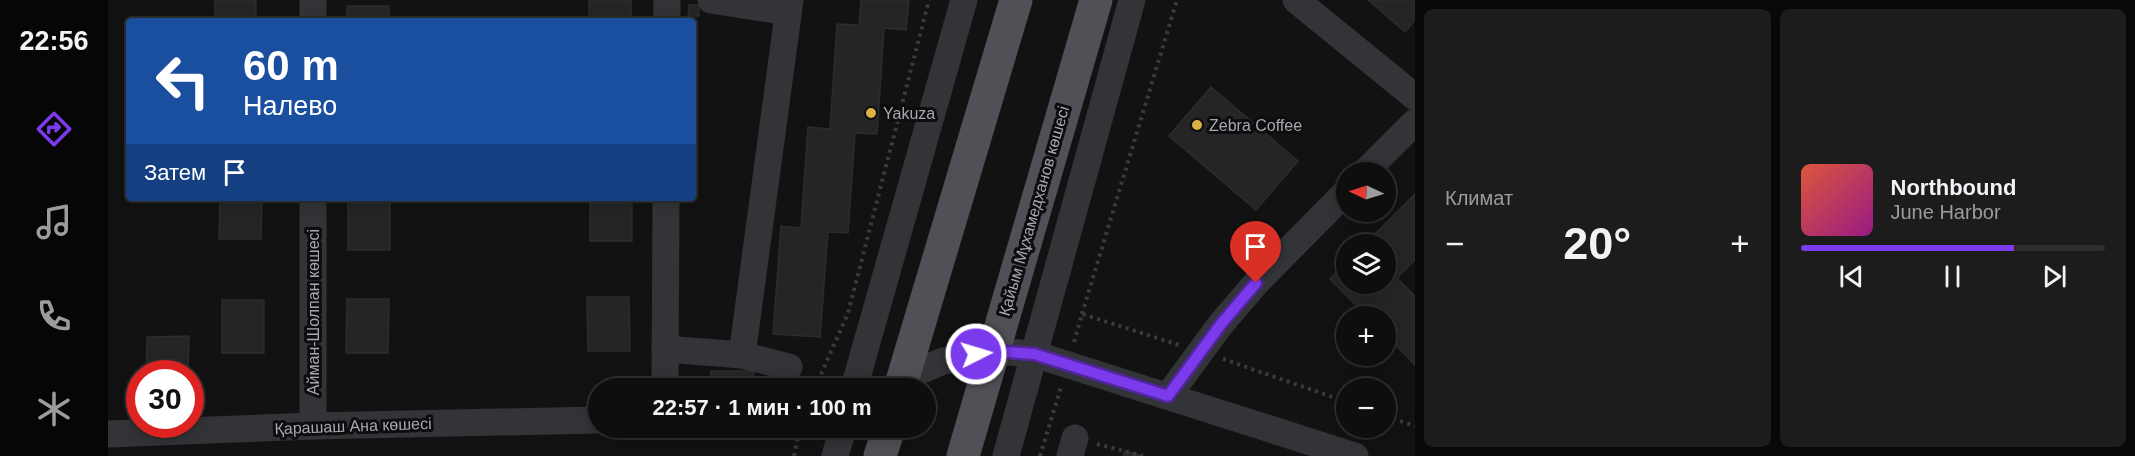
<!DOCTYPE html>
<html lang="ru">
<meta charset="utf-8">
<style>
:root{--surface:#0e0e0e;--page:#1c1c1c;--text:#f1f3f6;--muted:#9b9c9e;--line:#2e2e2e;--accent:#7c3aed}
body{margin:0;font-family:Arial,sans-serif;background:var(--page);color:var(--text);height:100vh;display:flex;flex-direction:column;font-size:22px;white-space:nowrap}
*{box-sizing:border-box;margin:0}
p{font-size:20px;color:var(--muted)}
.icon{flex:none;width:33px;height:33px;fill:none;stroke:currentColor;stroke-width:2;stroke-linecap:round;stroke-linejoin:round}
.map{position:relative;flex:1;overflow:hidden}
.panel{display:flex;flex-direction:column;gap:9px;padding:9px;background:#080808;width:720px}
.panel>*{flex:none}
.top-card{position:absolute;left:18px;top:18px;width:570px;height:183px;border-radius:6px;box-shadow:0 3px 15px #0003,0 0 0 2px var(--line);background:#1a4fa0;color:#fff;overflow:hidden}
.needle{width:39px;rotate:274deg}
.controls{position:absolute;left:1228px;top:162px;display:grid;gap:12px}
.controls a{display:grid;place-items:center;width:60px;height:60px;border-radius:50%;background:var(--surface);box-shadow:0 3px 15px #0003,0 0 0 2px var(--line);font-size:30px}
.speed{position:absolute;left:18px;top:360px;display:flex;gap:12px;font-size:30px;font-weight:700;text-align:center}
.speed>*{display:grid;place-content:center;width:78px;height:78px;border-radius:50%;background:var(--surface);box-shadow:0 3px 15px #0003,0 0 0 2px var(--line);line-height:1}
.speed .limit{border:9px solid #d22;background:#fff;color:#111}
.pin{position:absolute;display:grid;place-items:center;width:51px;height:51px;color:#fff;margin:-62px -26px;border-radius:50% 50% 50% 0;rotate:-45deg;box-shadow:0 0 6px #0007}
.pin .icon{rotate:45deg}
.me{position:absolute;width:66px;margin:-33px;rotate:85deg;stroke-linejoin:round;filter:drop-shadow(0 0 4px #0008)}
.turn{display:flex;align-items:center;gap:21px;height:126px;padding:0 18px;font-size:27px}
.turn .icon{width:78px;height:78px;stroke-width:2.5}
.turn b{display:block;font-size:42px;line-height:51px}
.then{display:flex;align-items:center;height:57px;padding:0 18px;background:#0003;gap:12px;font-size:22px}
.big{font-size:45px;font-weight:600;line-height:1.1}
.panel .card{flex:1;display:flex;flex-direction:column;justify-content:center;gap:9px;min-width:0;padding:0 21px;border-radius:9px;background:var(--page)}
.song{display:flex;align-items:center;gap:18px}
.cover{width:72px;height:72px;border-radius:9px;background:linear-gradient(135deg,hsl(10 70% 55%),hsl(310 70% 35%))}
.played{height:6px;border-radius:3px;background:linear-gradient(90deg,var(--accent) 70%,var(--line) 70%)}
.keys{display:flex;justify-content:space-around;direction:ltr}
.heat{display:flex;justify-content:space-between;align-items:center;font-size:33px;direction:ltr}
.panel .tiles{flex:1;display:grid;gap:9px;grid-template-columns:repeat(2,1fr)}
.trip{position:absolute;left:480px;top:378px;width:348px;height:60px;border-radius:30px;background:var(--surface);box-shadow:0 3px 15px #0003,0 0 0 2px var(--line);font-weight:600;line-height:60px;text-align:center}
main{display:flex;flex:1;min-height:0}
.tabs{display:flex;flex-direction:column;width:108px;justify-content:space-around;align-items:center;background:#060606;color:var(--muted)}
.tabs .icon{width:42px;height:42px}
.tabs .selected{color:var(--accent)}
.tabs b{font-size:27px;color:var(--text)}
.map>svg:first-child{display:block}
.building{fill:#252527;stroke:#2c2c2f;stroke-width:1.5}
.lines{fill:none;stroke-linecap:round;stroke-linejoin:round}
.path{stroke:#3a3b3f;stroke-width:4;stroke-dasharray:3 4.5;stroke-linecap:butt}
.minor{stroke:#333438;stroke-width:27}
.major{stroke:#505156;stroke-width:33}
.route-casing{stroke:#51269a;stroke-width:15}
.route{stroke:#7c3aed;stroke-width:10}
.poi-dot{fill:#dbb242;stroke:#0d0d0e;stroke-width:2}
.labels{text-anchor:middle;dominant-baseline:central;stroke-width:6;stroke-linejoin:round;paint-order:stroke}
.poi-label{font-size:16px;fill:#a5a8b2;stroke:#0d0d0e;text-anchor:start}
.street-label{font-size:16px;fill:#a5a8b2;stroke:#0d0d0e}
</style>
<main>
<nav class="tabs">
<b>22:56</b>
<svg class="icon selected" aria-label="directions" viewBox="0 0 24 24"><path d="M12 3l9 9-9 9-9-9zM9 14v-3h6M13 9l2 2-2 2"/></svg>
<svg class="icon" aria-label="music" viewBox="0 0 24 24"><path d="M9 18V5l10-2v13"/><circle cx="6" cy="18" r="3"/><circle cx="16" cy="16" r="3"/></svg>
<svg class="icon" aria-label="phone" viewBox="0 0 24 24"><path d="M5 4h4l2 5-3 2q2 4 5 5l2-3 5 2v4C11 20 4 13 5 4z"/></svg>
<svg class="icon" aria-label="climate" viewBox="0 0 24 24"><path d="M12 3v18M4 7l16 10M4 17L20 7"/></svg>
</nav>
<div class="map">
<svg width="1307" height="456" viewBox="0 0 1307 456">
<rect width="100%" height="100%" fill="#121213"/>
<!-- building -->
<g class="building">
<rect x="107" y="0" width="41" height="21"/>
<rect x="481" y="0" width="42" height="21"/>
<path d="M753 0H801L798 30 776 28 769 134 747 133 740 233 720 232 712 337 665 334 673 226 693 228 700 127 722 129 729 24 751 25Z"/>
<path d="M1260 0H1307V20L1297 32Z"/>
<path d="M581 5H591V16H580Z"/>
<rect x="239" y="6" width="42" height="15"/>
<path d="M1103 87 1190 161 1148 210 1061 136Z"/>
<path d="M1307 194V260L1289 278 1307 296V365L1278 335V316H1259L1222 279 1239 262V284H1278V244H1257Z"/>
<path d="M112 198H154L153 239H111Z"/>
<rect x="240" y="198" width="42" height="52"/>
<rect x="482" y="198" width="42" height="43"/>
<path d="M479 297H521L522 351H480Z"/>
<path d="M239 299H281L280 353H238Z"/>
<rect x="114" y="300" width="42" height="53"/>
<path d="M81 336 80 374H38L39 337Z"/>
<rect x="603" y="371" width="43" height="17"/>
<path d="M1017 451 1034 456H1015Z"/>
</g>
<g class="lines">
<!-- path -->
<g class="path">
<path d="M974 314 1069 0"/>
<path d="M966 342 974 314 1071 345"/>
<path d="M1115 359 1239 402"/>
<path d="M707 388 740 313 821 0"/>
<path d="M1278 416 1307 426"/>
<path d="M989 444 1035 456"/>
<path d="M686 456 692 428"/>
<path d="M932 456 953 387"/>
</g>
<!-- minor -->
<g class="minor">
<path d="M603 0 680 12"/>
<path d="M1188 0 1307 97"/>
<path d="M205 21V0"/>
<path d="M559 21V0"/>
<path d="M1257 172 1307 122"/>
<path d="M557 349 634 355 681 367"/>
<path d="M634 355 682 0"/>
<path d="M795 378 835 361 886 351 926 354 1247 456"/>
<path d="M557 388 558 198"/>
<path d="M746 388 856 0"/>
<path d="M1060 396 1113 324 1148 283 1239 191"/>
<path d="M205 426V198"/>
<path d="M0 434 205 426 490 420"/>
<path d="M727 456 735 428"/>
<path d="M898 456 1024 0"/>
<path d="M962 456 967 438"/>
</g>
<!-- major -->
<g class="major">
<path d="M792 388 908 0"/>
<path d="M772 456 781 428"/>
<path d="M855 456 988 0"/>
</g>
</g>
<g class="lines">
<defs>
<path id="route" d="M868 354 885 351 926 354 1060 396 1113 324 1148 283"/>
</defs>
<!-- route casing -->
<use href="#route" class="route-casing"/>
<!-- route -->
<use href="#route" class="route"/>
</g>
<!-- markers -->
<g class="poi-dot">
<circle cx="763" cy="113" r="6"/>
<circle cx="1089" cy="125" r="6"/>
</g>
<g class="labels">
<!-- poi labels -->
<g class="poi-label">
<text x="775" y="113">Yakuza</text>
<text x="1101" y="125">Zebra Coffee</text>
</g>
<!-- street labels -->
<g class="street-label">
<text transform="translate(926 211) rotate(-74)">Қайым Мұхамедханов көшесі</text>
<text transform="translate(205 312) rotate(-90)">Айман-Шолпан көшесі</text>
<text transform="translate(245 426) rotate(-2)">Қарашаш Ана көшесі</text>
</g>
</g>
</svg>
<div class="controls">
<a><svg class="needle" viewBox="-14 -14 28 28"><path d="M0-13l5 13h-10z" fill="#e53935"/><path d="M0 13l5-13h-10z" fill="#9b9c9e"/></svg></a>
<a><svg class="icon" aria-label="layers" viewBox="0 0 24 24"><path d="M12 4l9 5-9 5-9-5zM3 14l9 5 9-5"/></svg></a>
<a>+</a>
<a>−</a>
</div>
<div class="speed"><div class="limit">30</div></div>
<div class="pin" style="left:1148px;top:283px;background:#d93025"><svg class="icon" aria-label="arrive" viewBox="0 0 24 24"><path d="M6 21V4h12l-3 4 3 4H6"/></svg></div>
<svg class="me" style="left:868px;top:354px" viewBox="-20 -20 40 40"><circle r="17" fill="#7c3aed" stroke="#fff" stroke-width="3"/><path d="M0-11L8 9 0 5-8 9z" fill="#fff"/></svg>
<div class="trip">22:57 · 1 мин · 100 m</div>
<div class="top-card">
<div class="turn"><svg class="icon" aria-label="left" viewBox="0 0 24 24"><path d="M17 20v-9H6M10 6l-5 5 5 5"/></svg><div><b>60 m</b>Налево</div></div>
<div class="then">Затем<svg class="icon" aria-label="arrive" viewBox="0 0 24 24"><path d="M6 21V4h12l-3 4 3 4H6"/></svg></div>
</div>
</div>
<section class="panel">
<div class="tiles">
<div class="card"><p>Климат</p>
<div class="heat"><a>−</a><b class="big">20°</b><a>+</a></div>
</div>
<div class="card">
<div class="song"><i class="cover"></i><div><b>Northbound</b><p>June Harbor</p></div></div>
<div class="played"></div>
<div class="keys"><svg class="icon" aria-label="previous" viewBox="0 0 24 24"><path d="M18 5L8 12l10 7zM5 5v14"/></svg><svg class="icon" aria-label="pause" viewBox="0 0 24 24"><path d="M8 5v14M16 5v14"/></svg><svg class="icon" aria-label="next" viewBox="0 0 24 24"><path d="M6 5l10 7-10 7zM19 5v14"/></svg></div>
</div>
</div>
</section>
</main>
